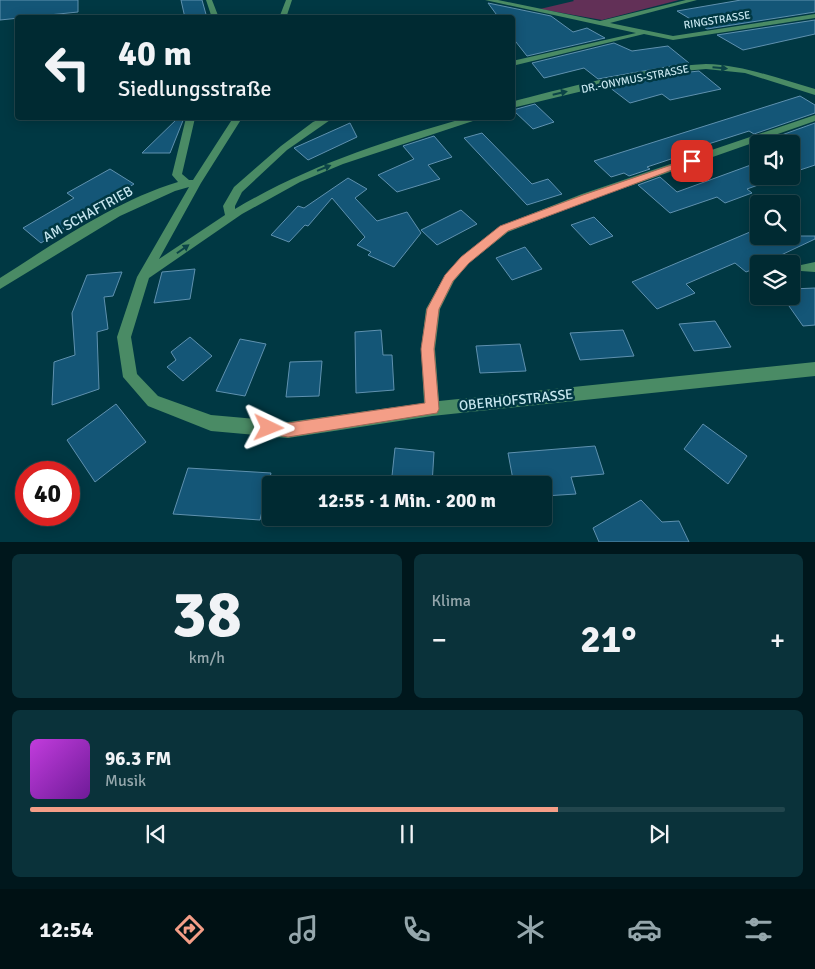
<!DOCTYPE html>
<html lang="de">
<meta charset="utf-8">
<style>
:root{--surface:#002a32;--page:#0a323a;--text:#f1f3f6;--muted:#95a7ac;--line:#22464d;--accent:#f49e87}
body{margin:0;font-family:Signika,sans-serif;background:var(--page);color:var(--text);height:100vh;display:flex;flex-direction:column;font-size:19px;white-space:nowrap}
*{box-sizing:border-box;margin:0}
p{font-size:16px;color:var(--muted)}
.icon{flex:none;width:28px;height:28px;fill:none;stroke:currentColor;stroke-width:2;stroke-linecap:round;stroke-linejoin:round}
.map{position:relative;height:542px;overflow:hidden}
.drawer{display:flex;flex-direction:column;gap:12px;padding:12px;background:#00171c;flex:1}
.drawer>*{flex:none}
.guide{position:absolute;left:15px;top:15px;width:500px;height:105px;border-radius:5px;box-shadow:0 2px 12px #0003,0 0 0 1px var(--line);background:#002a32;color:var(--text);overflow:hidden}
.controls{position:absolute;left:750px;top:135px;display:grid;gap:10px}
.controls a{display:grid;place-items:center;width:50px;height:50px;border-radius:5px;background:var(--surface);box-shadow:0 2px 12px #0003,0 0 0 1px var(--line);font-size:25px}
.speed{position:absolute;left:15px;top:461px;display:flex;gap:10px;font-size:25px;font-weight:700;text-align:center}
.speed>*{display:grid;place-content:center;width:65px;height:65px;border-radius:50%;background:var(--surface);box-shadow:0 2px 12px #0003,0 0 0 1px var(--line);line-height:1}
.speed .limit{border:8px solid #d22;background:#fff;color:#111}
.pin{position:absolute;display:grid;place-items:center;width:42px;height:42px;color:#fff;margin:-21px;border-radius:10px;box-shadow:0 2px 8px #0006}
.me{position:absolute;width:55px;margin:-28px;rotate:92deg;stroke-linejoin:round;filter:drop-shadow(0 0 4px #0008)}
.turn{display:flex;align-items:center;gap:18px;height:105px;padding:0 20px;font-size:22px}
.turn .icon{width:65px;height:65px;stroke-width:2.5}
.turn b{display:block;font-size:35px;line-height:42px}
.big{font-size:38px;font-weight:700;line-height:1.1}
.drawer .tile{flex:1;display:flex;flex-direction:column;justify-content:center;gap:8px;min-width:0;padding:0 18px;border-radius:8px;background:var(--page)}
.drawer .dial{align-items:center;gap:0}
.dial b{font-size:65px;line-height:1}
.song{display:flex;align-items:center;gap:15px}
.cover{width:60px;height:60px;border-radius:8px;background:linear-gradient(135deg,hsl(290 70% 55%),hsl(280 70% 35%))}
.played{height:5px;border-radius:2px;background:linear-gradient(90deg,var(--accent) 70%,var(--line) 70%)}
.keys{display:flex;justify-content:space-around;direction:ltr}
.heat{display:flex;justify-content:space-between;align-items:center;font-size:28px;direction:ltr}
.drawer .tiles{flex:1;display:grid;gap:12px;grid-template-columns:1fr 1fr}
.tile:last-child{grid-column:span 2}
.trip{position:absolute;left:262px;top:476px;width:290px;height:50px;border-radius:5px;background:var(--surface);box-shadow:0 2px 12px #0003,0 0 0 1px var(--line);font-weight:700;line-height:50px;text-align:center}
.tabs{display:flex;height:80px;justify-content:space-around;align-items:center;background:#001114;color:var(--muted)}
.tabs .icon{width:35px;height:35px}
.tabs .selected{color:var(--accent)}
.tabs b{font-size:22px;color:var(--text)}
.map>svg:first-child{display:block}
.green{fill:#623057}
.building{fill:#145677;stroke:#5f91af}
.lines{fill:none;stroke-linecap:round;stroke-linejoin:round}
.minor{fill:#4a8b65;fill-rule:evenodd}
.oneway{fill:#0b4448}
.route{fill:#f49e87;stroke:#9f6758}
.labels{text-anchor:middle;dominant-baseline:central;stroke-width:5;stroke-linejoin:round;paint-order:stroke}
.far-street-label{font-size:11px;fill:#c7e7f0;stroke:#003843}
.street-label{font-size:14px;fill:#c7e7f0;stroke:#003843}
</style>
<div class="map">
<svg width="815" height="542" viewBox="0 0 815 542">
<rect width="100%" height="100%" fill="#003843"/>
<!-- green -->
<path class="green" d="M573 0H679L602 20 540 9 574 1Z"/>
<!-- building -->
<g class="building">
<path d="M0 0H78V12L0 20Z"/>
<path d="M181 0H202L207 18H185Z"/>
<path d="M741 0H815V12L707 29 677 11Z"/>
<path d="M488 3 551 16 573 32 587 28 605 38 527 56 512 37V18H499Z"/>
<path d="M815 20V34L743 50 717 35Z"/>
<path d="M614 43 632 51 668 46 689 63 598 79 584 68 544 78 532 63Z"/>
<path d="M699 71 721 89 670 100 662 94 630 103 609 87 672 74Z"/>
<path d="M800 96 815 105V113L754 134 749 131 702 146 704 148 647 167 650 169 629 176 624 173 611 177 594 161Z"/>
<path d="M535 104 554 122 533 129 513 110Z"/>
<path d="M178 118H184L170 153H142Z"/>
<path d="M350 123 357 137 308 160 294 148Z"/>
<path d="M815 123V165L791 173V144H770L765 141Z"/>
<path d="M482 133 532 184 548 179 562 194 527 205 464 138Z"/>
<path d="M434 136 452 157 428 165 440 179 397 192 378 175 414 159 403 146Z"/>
<path d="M759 162V176H783L747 189 752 193 725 203 717 197 670 213 638 185 660 177 677 192Z"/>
<path d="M110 169 134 184 41 243 23 228 74 198 67 193Z"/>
<path d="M348 178 367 189 355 198 377 221 407 212 421 233 394 267 368 255 371 252 357 245 365 237 332 198 308 226 305 225 289 242 271 235 298 206 304 208Z"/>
<path d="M461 210 477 224 437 245 421 230Z"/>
<path d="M594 217 613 236 590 245 571 225Z"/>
<path d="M750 232 755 236H815V239L779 256 781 258 767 264H759V267L746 272 735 263 686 284 695 293 657 309 632 282Z"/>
<path d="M525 247 542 269 512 280 496 258Z"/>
<path d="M195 269 190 299 154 303 162 272Z"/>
<path d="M122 272 113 296 104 297 108 329 97 332 99 389 52 405 54 362 75 355 72 313 87 275Z"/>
<path d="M815 288V325L803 326 782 296H791V289Z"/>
<path d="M715 321 731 347 694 351 679 324Z"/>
<path d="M381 330 383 355H392L394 390 356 393 355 332Z"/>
<path d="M623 330 634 356 580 360 570 333Z"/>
<path d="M190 337 212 356 183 381 167 367 176 360 171 352Z"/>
<path d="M240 339 266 344 245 396 216 391Z"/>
<path d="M520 344 526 371 480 373 476 346Z"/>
<path d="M322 361 319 396 286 397 290 362Z"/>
<path d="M116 404 146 442 95 482 67 440Z"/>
<path d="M703 424 747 456 728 484 684 449Z"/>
<path d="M595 446 604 474 571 477 576 494 544 496V485H514L508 453Z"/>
<path d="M395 448 434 452 432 485H391Z"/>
<path d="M188 468 271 473 260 520 173 514Z"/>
<path d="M641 500 662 522 679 521 689 542H599L593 528Z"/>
</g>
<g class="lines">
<!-- minor -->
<g class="minor">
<path d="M206 0H212L219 18H212Z"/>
<path d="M286 0H292L286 18H279Z"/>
<path d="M485 0H498L600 21 686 0H697L610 23 673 36 815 14V18L673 40 644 34 512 66V61L636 33Z"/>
<path d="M706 64C744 65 779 79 815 89V95L745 73 706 69 672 72 637 78 512 108V102L518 100C577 85 646 67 706 64Z"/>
<path d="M815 115V121L590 200 508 232 469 263 454 281 440 309 435 349 439 401 815 362V376L432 416 288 438 211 431 148 406 123 377 117 337 137 277 189 187 175 191 120 216 0 289V278C55 243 115 201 178 182L172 175 186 118H195L182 174 189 180H193L233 118H242L201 183 159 259 225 215 223 206 234 187 281 146 313 122 322 118H333L287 150 242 192 235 206V209C307 166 385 141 465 118H477L476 120 343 164 300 182 242 214 149 278 131 337 137 374 158 396 211 415 288 422 424 403 421 349 426 309 445 275 461 257 500 226 582 194Z"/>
<path d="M815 262V272L801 271 799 268 801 265Z"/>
</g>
</g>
<!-- one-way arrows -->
<defs><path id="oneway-solid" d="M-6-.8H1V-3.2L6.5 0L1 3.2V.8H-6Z" transform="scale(1.25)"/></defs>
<g class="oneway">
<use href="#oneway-solid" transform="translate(720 68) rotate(5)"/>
<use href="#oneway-solid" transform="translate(560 93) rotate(-13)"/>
<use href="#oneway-solid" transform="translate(324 168) rotate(-22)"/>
<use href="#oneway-solid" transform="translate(183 249) rotate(-35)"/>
</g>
<!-- route -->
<path class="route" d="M689 159H692L696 161 508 231 469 263 453 281 439 309 434 349 439 409 437 413 288 437 264 433 262 428 264 423 269 421 288 423 425 403 421 349 427 309 445 275 461 257 500 226 583 195Z"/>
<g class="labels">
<!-- far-street labels -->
<g class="far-street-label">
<text transform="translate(717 20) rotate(-9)">RINGSTRASSE</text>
<text transform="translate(635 79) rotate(-11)">DR.-ONYMUS-STRASSE</text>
</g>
<!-- street labels -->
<g class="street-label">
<text transform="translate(88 214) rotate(-29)">AM SCHAFTRIEB</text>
<text transform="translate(516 400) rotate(-6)">OBERHOFSTRASSE</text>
</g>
</g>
</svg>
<div class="controls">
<a><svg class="icon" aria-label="sound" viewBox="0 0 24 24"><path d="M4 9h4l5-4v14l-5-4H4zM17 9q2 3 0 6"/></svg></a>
<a><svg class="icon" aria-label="search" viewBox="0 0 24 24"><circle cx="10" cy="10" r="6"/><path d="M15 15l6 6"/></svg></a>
<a><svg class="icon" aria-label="layers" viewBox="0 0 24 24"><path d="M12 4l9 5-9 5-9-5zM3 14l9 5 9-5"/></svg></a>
</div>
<div class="speed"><div class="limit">40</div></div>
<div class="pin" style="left:692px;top:161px;background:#d93025"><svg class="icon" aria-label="arrive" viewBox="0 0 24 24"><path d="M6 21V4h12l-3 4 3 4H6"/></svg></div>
<svg class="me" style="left:269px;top:428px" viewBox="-20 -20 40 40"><path d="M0-17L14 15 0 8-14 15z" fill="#f49e87" stroke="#fff" stroke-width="4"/></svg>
<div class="trip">12:55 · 1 Min. · 200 m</div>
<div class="guide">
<div class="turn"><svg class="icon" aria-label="left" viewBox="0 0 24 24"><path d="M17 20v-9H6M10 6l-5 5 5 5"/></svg><div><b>40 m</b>Siedlungsstraße</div></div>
</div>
</div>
<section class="drawer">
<div class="tiles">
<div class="tile dial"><b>38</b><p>km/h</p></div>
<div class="tile"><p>Klima</p>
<div class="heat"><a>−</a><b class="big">21°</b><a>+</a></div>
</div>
<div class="tile">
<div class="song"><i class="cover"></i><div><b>96.3 FM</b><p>Musik</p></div></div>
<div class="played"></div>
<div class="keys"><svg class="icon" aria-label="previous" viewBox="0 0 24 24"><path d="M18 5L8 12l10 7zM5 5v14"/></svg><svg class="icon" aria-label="pause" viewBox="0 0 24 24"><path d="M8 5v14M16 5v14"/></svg><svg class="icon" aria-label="next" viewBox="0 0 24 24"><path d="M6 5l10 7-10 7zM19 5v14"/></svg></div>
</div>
</div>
</section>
<nav class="tabs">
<b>12:54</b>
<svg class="icon selected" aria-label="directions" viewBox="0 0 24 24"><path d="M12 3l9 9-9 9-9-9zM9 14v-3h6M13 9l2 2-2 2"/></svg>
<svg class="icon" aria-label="music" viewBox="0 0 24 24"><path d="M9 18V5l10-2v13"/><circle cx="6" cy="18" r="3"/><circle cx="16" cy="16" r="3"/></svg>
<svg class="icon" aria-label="phone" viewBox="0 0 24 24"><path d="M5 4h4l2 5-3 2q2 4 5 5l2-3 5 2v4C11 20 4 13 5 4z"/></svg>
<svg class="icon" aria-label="climate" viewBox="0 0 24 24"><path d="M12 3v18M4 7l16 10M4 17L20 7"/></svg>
<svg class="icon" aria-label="car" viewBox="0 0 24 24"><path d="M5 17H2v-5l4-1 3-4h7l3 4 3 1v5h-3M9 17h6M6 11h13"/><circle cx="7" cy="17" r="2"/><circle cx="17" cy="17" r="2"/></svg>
<svg class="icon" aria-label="filters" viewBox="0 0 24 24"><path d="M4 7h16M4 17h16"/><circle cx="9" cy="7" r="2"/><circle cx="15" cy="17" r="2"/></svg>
</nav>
